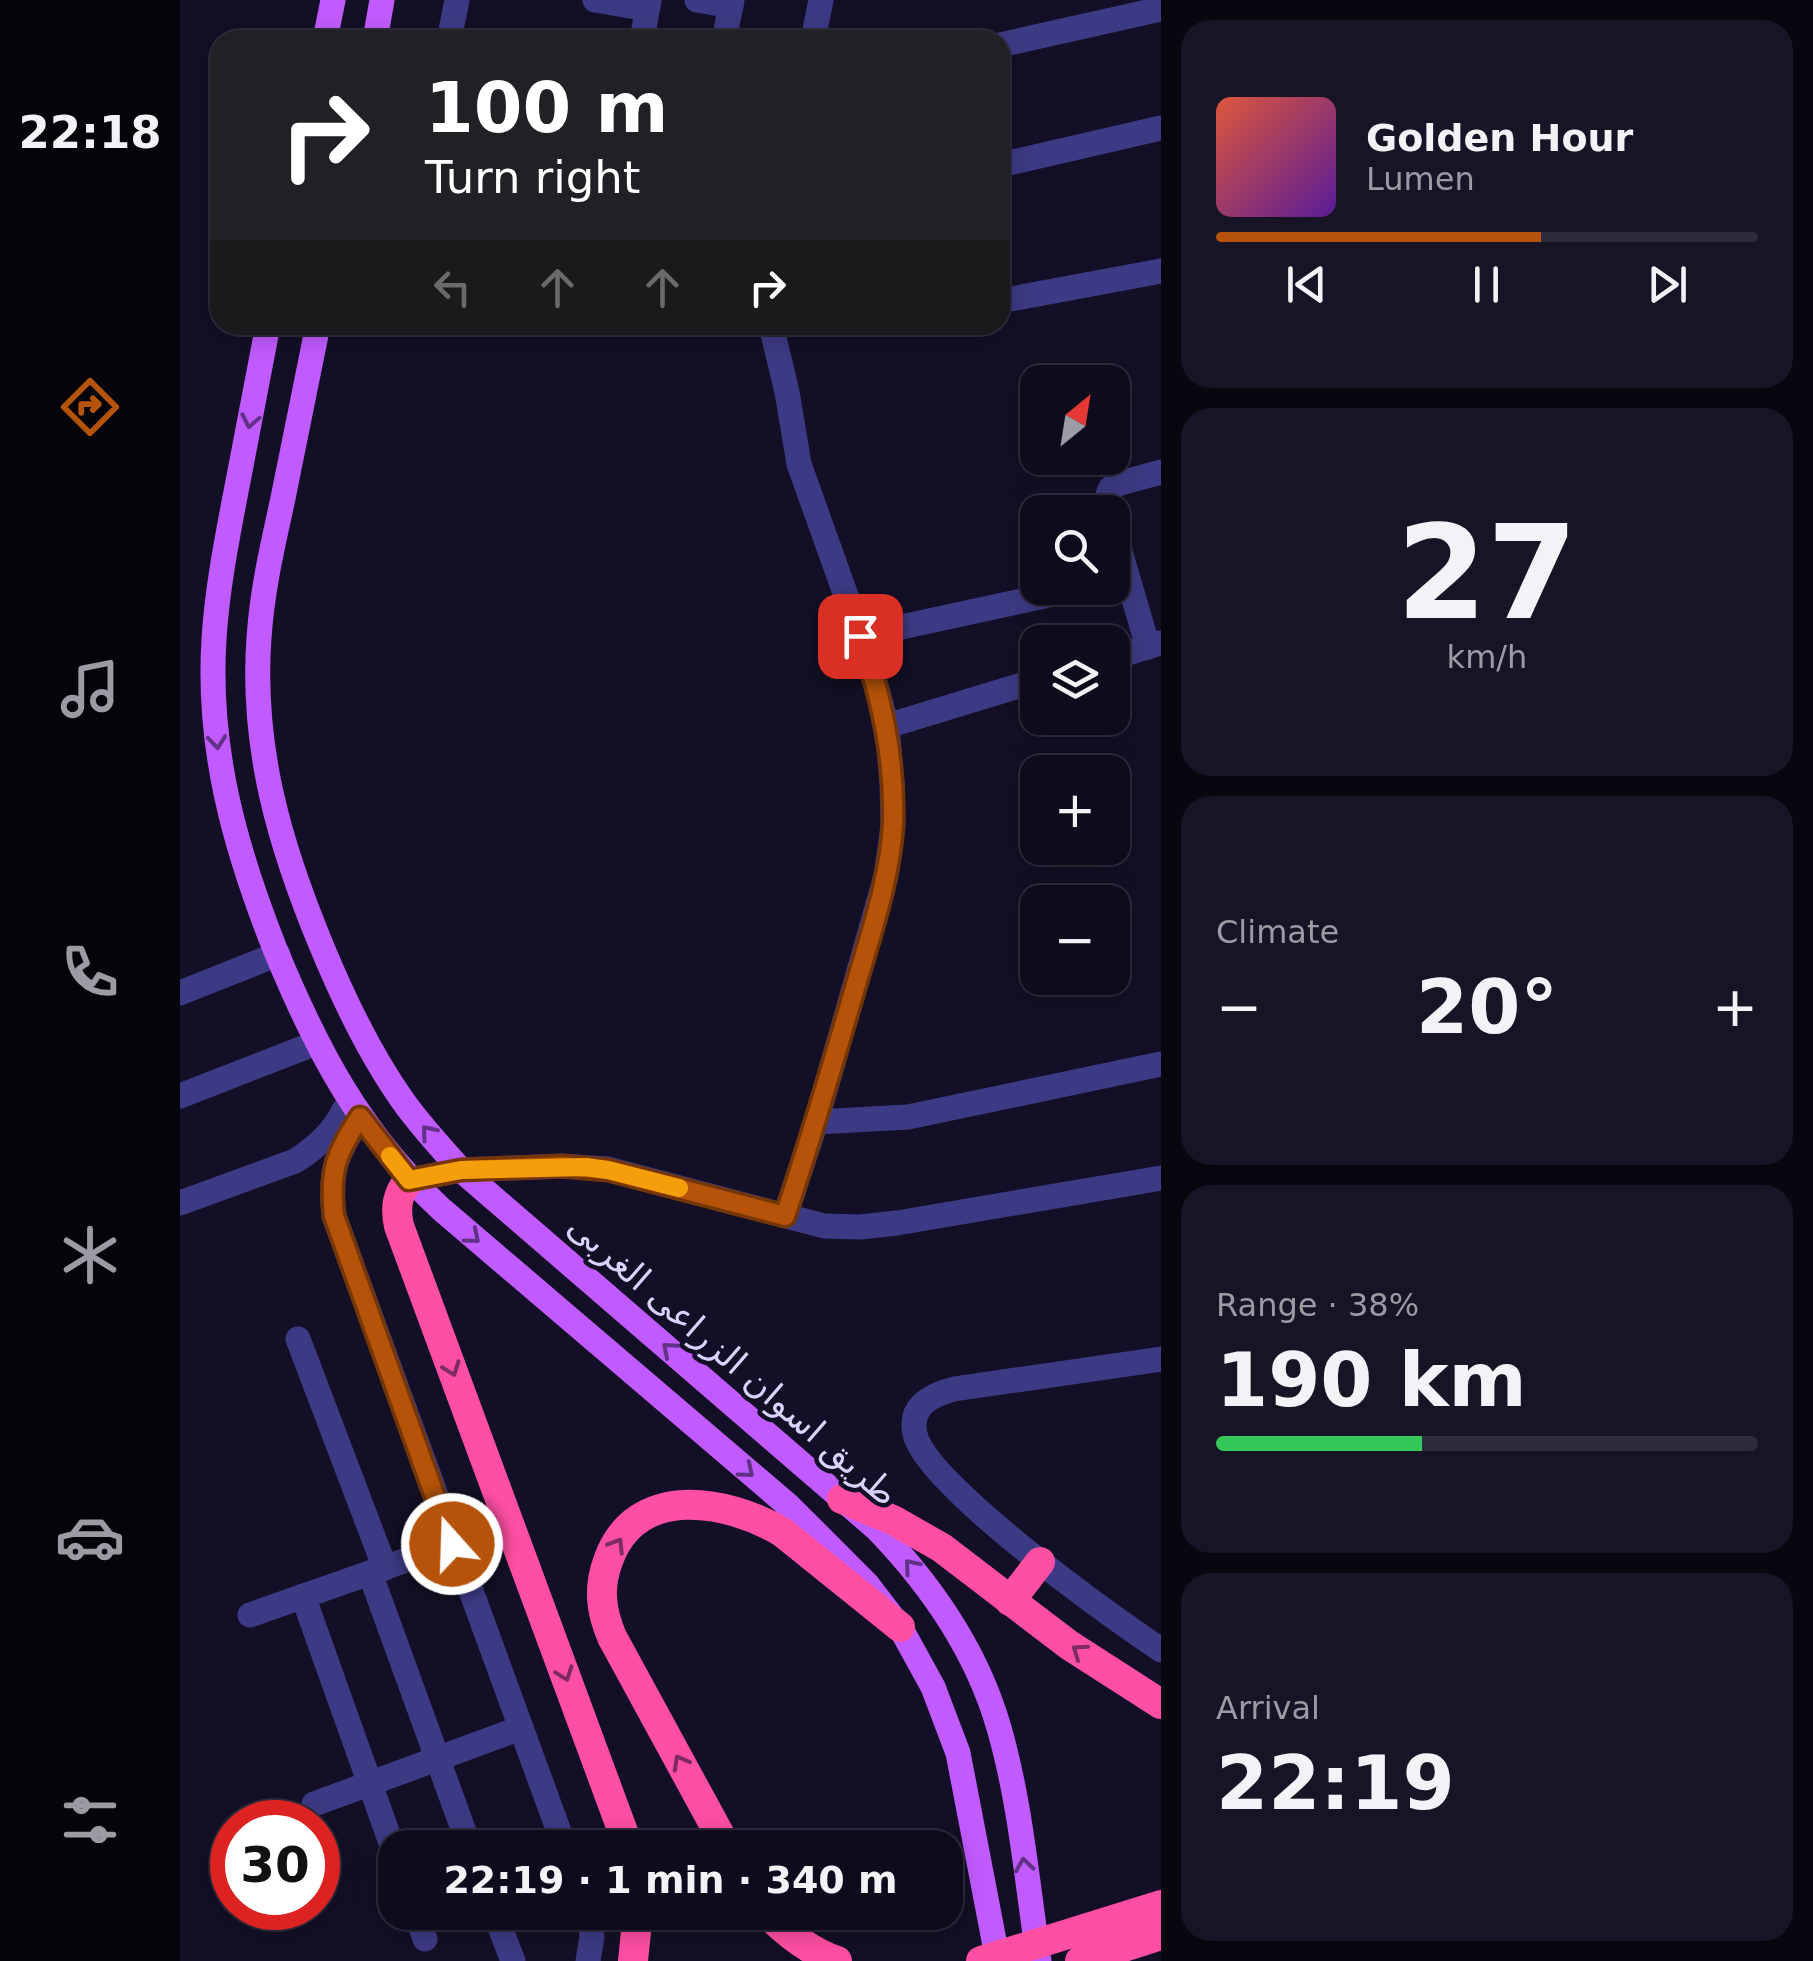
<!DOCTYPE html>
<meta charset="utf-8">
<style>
:root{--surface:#0e0b1c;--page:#171425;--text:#f1f3f6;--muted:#9b9ba3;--line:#2e2b3b;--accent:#b45309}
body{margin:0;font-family:"DejaVu Sans",Vazirmatn,sans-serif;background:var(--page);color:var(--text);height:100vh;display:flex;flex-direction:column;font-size:38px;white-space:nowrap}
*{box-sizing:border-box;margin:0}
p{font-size:32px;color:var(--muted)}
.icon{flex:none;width:55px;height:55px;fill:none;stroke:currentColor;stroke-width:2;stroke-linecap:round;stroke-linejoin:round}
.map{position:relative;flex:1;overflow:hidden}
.side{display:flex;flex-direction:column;gap:20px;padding:20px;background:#08060f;width:652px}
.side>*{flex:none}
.guide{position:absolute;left:30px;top:30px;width:800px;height:305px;border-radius:30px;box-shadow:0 5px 25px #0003,0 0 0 2px var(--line);background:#202124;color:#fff;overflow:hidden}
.needle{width:65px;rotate:30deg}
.tools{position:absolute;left:840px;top:365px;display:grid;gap:20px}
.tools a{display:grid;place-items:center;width:110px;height:110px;border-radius:20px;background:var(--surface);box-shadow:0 5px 25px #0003,0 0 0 2px var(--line);font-size:50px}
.speed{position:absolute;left:30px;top:1800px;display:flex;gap:20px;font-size:50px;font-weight:700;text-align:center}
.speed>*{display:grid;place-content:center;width:130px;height:130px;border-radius:50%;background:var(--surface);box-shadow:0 5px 25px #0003,0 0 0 2px var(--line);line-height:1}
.speed .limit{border:15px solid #d22;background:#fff;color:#111}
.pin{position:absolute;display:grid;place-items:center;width:85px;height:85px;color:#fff;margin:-42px;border-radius:20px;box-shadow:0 5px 15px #0006}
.me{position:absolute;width:110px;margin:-55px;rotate:340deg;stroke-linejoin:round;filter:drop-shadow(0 0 8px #0008)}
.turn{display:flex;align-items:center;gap:35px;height:210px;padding:0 50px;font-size:45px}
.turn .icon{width:130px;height:130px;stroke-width:2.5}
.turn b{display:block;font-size:70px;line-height:85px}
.lanes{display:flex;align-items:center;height:95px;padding:0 50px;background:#0003;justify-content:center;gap:50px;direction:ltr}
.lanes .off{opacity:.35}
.big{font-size:75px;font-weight:800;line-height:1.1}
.side .widget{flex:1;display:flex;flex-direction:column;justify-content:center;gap:15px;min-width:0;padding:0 35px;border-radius:30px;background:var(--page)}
.side .dial{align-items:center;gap:0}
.dial b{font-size:130px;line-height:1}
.song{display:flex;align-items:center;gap:30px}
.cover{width:120px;height:120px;border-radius:15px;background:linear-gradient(135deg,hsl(10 70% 55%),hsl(270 70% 35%))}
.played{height:10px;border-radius:5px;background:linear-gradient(90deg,var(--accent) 60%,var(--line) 60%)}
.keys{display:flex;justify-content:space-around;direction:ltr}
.heat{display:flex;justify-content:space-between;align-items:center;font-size:55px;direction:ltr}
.charge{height:15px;border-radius:8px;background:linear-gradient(90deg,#34c759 38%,var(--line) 0)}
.trip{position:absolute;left:198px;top:1830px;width:585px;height:100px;border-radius:30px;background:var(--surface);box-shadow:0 5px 25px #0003,0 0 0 2px var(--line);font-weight:800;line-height:100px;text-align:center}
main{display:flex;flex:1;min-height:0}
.menu{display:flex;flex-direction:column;width:180px;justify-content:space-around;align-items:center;background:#06040b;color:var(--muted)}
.menu .icon{width:70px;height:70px}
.menu .selected{color:var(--accent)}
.menu b{font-size:45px;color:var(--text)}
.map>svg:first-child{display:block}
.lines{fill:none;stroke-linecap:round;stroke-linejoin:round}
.street{stroke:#3d3a85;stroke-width:25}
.primary{stroke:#c25bff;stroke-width:25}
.highway{stroke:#ff4fa3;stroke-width:30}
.highway-bridge{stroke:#ff4fa3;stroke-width:30}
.oneway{stroke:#623188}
.oneway2{stroke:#7d2c5e}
.route-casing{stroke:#753606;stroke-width:25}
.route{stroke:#b45309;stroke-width:18}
.slow{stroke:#f59e0b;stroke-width:18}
.labels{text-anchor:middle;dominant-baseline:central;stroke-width:9;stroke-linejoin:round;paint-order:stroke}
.street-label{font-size:35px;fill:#d9d4ff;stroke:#130f26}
</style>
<main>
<nav class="menu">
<b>22:18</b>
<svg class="icon selected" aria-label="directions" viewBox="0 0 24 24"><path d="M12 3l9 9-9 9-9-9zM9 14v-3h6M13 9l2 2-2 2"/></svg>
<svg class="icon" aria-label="music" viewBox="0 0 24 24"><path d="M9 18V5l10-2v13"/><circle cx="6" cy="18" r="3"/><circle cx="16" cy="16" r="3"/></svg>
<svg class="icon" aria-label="phone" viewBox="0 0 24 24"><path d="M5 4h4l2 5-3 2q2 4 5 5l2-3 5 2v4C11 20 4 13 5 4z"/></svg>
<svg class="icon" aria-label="climate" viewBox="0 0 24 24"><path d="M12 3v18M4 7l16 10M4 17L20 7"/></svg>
<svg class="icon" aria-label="car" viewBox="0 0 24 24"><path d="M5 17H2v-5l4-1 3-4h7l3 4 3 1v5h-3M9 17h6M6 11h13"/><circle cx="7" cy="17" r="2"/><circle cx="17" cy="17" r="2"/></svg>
<svg class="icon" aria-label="filters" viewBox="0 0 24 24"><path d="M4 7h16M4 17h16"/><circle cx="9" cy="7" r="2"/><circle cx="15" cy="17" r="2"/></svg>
</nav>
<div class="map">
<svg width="981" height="1961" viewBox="0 0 981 1961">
<rect width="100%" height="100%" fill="#130f26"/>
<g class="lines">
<!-- street -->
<g class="street">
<path d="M415 0 467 9"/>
<path d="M517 0 551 6"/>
<path d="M269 40 277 0"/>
<path d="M462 40 469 0"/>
<path d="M544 40 552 0"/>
<path d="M633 40 641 0"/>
<path d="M820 45 981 9"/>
<path d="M820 165 981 128"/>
<path d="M820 301 981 271"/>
<path d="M591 325 607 392 619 464 689 660 707 726 712 783 713 826 706 876 636 1122 605 1216"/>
<path d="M929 512 927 498 930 489 937 484 981 472"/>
<path d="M932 524 968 647"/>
<path d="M680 636 901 588"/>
<path d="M932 658 980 643"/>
<path d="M707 726 858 680"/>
<path d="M0 993 98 954"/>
<path d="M0 1096 136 1043"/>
<path d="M181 1117C156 1153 149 1172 154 1216L385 1848"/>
<path d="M636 1122 728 1117 981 1064"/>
<path d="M229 1180 281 1170 382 1166 428 1169 644 1226 680 1227 717 1223 981 1178"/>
<path d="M0 1203 115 1161C136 1148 153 1133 164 1110"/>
<path d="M118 1339 205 1568"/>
<path d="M981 1359 774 1389C751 1395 729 1406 735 1434 746 1485 932 1617 981 1650"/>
<path d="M190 1573 290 1848"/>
<path d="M123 1596 215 1854"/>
<path d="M70 1615 272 1544"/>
<path d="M134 1804 341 1728"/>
<path d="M236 1912 245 1939"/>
<path d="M314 1912 333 1961"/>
<path d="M408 1961 412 1937 409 1912"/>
</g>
<!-- primary -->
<g class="primary">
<path d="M145 40 153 0"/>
<path d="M195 40 202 0"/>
<path d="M88 325C77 382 66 439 55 497 46 544 37 591 34 639 27 749 55 848 95 949 137 1051 180 1133 261 1209L609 1506 687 1584 720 1627 753 1687 778 1753 818 1961"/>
<path d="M138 325C126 384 114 444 102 503 92 548 82 592 79 638 71 748 100 846 142 947 164 1000 189 1053 223 1101 240 1125 261 1148 281 1170L697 1529C752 1586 797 1651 819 1728 841 1804 847 1884 859 1961"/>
</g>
<!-- highway -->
<g class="highway">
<path d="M229 1180C217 1194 215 1208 219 1226L449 1848"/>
<path d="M662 1499 713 1520 762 1548 889 1645 981 1704"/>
<path d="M830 1601 860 1562"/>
<path d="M547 1848 432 1637C421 1611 418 1588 428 1561 455 1483 546 1499 602 1532L720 1627"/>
<path d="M586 1912C607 1934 629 1951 657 1961"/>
<path d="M453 1961 458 1912"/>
<path d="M900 1961 981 1935"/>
</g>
<!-- highway-bridge -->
<path class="highway-bridge" d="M801 1961 981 1905"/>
</g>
<!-- one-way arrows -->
<defs><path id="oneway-chevron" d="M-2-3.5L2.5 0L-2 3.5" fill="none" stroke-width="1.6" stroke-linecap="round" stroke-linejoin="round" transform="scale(2.5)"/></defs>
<g class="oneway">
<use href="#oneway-chevron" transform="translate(70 421) rotate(101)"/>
<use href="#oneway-chevron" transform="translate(37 742) rotate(84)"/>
<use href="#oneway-chevron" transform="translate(248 1132) rotate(-130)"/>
<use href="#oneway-chevron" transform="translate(293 1237) rotate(40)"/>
<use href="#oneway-chevron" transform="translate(489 1349) rotate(-139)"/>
<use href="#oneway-chevron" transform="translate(567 1471) rotate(40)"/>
<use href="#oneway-chevron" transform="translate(731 1566) rotate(-130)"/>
<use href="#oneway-chevron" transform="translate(844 1865) rotate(-99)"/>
</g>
<g class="oneway2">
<use href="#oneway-chevron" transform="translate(272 1369) rotate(70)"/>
<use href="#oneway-chevron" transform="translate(437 1545) rotate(-58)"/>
<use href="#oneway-chevron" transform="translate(899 1651) rotate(-145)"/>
<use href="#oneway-chevron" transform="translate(385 1674) rotate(70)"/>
<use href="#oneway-chevron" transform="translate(500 1762) rotate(-119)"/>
</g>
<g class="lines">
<defs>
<path id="route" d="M272 1544 154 1216C149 1172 156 1153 180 1117L229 1180 281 1170 382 1166 428 1170 605 1216C631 1139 654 1060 677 981 692 930 710 877 713 824 715 759 702 697 680 636"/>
</defs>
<!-- route casing -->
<use href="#route" class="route-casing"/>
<!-- route -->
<use href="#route" class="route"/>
<!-- slow -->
<path class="slow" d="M210 1156 229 1180 281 1170 406 1167 428 1170 499 1188"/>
</g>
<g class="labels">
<!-- street labels -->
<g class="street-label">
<text transform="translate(553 1360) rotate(41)">طريق اسوان الزراعى الغربى</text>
</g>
</g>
</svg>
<div class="tools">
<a><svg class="needle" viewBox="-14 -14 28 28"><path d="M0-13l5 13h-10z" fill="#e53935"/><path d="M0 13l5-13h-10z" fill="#9b9ba3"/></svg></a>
<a><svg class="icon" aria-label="search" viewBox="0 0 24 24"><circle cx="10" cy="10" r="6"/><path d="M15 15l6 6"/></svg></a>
<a><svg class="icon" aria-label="layers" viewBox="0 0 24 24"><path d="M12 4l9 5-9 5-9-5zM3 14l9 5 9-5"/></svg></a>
<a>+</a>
<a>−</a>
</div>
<div class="speed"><div class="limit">30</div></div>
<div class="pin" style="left:680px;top:636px;background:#d93025"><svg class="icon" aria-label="arrive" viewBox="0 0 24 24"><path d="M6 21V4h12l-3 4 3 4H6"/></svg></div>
<svg class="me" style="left:272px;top:1544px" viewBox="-20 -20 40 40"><circle r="17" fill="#b45309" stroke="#fff" stroke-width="3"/><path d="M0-11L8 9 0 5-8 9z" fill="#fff"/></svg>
<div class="trip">22:19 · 1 min · 340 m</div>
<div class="guide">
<div class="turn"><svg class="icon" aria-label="right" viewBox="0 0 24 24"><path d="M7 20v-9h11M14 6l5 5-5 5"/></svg><div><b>100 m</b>Turn right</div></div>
<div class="lanes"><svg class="icon off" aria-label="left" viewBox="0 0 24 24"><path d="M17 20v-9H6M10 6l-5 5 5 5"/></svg><svg class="icon off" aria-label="ahead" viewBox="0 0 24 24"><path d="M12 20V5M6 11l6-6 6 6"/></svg><svg class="icon off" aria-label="ahead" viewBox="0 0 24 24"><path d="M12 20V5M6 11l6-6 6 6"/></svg><svg class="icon" aria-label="right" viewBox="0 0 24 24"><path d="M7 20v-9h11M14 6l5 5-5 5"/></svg></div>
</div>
</div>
<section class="side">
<div class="widget">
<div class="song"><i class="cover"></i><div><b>Golden Hour</b><p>Lumen</p></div></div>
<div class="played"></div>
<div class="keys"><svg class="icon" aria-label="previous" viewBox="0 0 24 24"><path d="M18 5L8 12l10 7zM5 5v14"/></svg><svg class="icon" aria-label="pause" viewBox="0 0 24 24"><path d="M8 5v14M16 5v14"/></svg><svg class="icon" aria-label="next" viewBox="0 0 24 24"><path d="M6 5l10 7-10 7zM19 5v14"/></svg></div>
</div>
<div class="widget dial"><b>27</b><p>km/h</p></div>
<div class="widget"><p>Climate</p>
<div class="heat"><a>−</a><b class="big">20°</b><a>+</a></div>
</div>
<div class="widget"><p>Range · 38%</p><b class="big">190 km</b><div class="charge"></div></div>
<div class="widget"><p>Arrival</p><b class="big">22:19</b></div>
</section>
</main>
